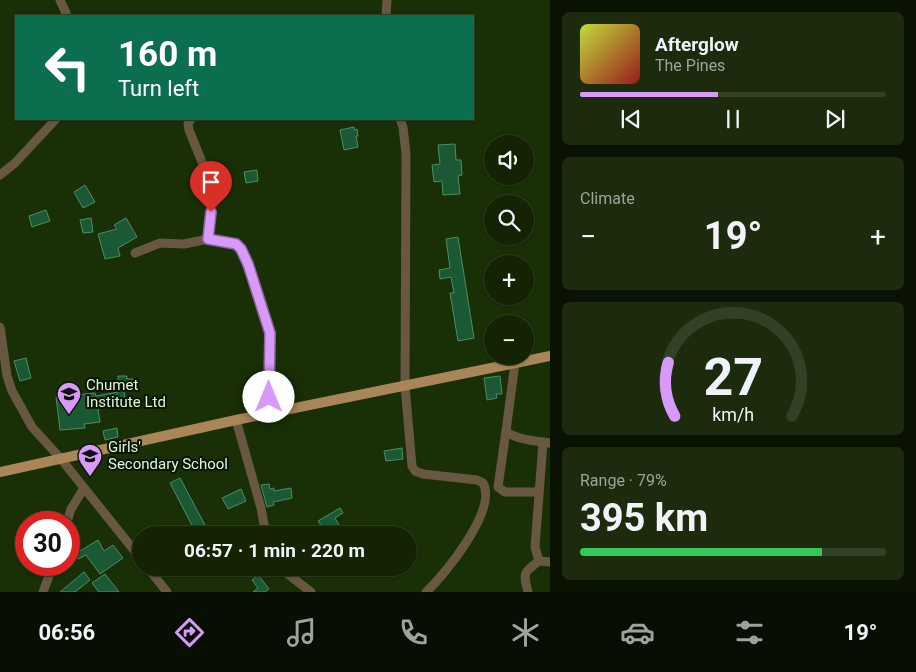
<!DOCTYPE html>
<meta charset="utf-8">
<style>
:root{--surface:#132304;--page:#1c2b0e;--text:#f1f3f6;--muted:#9da49a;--line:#324026;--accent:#d89af8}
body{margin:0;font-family:Roboto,sans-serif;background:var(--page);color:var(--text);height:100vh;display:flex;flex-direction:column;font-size:19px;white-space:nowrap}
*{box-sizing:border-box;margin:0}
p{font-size:16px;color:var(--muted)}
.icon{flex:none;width:28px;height:28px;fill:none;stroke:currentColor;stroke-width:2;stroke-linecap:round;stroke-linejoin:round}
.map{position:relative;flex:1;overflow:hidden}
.sheet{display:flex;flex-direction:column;gap:12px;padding:12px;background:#0a1302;width:366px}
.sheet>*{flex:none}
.top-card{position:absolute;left:15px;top:15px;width:459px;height:105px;border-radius:0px;box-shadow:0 1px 4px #0004,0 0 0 1px var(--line);background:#0b6e4f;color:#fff;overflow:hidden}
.controls{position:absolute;left:484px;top:135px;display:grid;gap:10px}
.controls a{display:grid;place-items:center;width:50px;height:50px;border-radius:50%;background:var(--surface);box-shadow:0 1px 4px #0004,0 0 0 1px var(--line);font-size:25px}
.speed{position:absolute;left:15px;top:511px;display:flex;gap:10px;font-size:25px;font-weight:700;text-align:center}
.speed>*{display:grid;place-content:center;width:65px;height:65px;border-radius:50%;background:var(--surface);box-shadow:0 1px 4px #0004,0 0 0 1px var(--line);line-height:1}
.speed .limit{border:8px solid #d22;background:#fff;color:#111}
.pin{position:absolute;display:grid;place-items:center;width:42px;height:42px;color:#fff;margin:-51px -21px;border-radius:50% 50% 50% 0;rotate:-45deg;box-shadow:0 0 5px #0007}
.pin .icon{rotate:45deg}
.me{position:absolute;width:55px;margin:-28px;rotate:0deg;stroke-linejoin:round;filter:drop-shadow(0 0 4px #0008)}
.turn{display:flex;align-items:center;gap:18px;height:105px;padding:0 20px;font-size:22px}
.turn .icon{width:65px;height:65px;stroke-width:2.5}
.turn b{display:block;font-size:35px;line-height:42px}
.big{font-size:38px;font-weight:700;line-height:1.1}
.sheet .card{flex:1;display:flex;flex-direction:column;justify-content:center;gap:8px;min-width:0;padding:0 18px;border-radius:8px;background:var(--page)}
.sheet .dial{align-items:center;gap:0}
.dial svg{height:130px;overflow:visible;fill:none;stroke:var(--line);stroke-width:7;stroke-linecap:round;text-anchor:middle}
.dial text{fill:var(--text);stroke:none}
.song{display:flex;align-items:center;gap:15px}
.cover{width:60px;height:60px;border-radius:8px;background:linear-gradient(135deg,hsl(70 70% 55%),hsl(0 70% 35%))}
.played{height:5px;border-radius:2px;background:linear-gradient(90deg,var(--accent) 45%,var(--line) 45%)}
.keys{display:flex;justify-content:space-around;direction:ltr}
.heat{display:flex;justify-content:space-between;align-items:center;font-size:28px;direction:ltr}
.charge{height:8px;border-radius:4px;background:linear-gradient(90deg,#34c759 79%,var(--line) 0)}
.trip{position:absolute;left:132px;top:526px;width:285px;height:50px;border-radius:25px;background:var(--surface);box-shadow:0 1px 4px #0004,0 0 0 1px var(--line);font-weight:700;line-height:50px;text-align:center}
.tabs{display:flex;height:80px;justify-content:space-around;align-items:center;background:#080e02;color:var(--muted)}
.tabs .icon{width:35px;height:35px}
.tabs .current{color:var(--accent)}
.tabs b{font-size:22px;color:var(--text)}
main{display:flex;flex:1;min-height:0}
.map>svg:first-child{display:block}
.building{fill:#1a5934;stroke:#508c64}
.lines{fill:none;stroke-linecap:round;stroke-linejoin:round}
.minor{stroke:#685842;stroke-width:9}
.major{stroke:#a88658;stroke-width:10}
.route-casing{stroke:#8c64a1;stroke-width:12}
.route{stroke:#d89af8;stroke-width:9}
.labels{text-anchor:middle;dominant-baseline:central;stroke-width:4;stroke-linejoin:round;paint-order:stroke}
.poi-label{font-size:15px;fill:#e3f6d8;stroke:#081502;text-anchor:start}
</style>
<main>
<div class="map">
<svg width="550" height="592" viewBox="0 0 550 592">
<rect width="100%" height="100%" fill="#192f06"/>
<!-- building -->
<g class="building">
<path d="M354 127V130L357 129 358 136H356L358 147 344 150 340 130Z"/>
<path d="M455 144 456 160H461L462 175 458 176 460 194 443 195 442 181 434 182 432 165 440 164 438 145Z"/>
<path d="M257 170 258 181 246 183 244 172Z"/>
<path d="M85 185 95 202 83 208 74 192Z"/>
<path d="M46 210 50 221 32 227 29 216Z"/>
<path d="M91 218 93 232 83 233 80 220Z"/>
<path d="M126 218 137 237 118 248 120 256 105 259 98 234 117 229 114 225Z"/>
<path d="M458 237 474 338 458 341 450 293H454L451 277 440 279 439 270 450 268 446 239Z"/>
<path d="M26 358 31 378 20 381 14 361Z"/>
<path d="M118 376H127V379H136V387H124L125 401H120V399L97 402 100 422 84 424 85 428 60 430 56 397 95 393 96 396 118 392Z"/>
<path d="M500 376 502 394H496L497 398 487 400 484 378Z"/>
<path d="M117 428 118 437 105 440 103 431Z"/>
<path d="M402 448 403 459 386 461 384 451Z"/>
<path d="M180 478 206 527 208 535H197L170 483Z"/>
<path d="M269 484 270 489 274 488V491L291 488 292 498 273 502 274 505 267 507 261 485Z"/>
<path d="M241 489 246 501 228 509 222 498Z"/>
<path d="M340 508 343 513 335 518 339 525 335 527 337 530 330 535 328 532 326 533 318 521Z"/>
<path d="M98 540 104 551 113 545 123 558 100 574 86 555 78 559 75 554Z"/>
<path d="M84 572 90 580 75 592H60Z"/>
<path d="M105 574 119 592H99L92 583Z"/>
<path d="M258 575 269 589 265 592H253L258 588 252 580Z"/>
</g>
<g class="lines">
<!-- minor -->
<g class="minor">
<path d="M60 0 66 13 65 16"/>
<path d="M386 16 387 0"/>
<path d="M191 119 188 124 189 130 208 177 211 212 208 239"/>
<path d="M400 119 403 127 406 154 405 386 412 466 415 471 423 474 477 480 483 483C498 509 445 575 426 592"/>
<path d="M0 175 15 163 56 119"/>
<path d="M135 253 160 243 184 244 208 239 227 241 236 244 241 249 249 264 269 333V413"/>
<path d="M0 327 7 376 12 391 32 427 61 459 141 559"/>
<path d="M515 363 506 431C516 440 537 441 550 443"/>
<path d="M236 420 261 508 266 535"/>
<path d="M506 431 498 487 505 492H538"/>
<path d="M67 522 71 509 84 488"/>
<path d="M539 561 535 547 543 442"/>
<path d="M148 568 167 592"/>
<path d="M280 568 311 592"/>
<path d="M43 592 53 565"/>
<path d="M528 592C523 573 523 573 539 561L550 562"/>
</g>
<!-- major -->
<path class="major" d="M0 472 236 420 550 356"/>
</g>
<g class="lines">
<defs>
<path id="route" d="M211 212 208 239 236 244 241 249 248 264 270 333 269 397"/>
</defs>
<!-- route casing -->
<use href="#route" class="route-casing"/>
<!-- route -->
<use href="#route" class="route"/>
</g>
<!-- icons -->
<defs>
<symbol id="school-pin" viewBox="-11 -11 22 30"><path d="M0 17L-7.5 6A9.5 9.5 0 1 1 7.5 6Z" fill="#d89af8" stroke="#081502"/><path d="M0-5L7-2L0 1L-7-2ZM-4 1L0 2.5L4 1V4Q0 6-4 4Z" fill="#111"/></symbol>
</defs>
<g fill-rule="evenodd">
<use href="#school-pin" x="55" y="380" width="28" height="38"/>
<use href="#school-pin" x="76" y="442" width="28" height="38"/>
</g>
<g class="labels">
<!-- poi labels -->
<g class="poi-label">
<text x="86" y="385">Chumet<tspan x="86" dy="17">Institute Ltd</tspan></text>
<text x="108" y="447">Girls'<tspan x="108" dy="17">Secondary School</tspan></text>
</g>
</g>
</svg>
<div class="controls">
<a><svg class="icon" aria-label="sound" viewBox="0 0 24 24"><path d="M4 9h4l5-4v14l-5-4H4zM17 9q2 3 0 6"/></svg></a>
<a><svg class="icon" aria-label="search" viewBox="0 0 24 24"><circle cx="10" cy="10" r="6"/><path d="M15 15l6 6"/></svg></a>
<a>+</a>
<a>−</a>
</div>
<div class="speed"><div class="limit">30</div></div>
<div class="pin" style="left:211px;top:212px;background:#d93025"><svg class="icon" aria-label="arrive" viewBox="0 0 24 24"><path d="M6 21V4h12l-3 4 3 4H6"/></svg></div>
<svg class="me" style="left:269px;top:397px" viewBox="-20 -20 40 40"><circle r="19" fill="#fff"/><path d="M0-13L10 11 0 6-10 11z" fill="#d89af8"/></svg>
<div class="trip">06:57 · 1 min · 220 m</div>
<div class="top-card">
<div class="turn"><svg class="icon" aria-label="left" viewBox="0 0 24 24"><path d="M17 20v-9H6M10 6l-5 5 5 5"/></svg><div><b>160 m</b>Turn left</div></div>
</div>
</div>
<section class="sheet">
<div class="card">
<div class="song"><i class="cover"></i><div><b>Afterglow</b><p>The Pines</p></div></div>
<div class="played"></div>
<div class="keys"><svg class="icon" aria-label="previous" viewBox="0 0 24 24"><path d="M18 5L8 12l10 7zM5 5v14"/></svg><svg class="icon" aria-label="pause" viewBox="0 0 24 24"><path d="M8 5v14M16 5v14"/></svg><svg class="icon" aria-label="next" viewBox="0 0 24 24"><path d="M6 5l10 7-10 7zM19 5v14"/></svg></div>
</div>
<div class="card"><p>Climate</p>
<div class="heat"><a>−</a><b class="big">19°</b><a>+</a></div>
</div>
<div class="card dial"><svg viewBox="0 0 100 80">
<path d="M14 69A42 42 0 1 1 86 69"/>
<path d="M14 69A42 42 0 0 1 10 36" stroke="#d89af8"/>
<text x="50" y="56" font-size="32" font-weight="700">27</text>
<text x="50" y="72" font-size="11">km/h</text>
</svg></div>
<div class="card"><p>Range · 79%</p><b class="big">395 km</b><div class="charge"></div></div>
</section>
</main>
<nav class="tabs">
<b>06:56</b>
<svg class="icon current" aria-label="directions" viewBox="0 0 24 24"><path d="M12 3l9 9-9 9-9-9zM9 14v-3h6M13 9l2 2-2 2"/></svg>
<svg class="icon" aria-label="music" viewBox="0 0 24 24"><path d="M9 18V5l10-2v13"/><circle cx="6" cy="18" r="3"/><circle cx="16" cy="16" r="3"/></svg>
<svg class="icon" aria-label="phone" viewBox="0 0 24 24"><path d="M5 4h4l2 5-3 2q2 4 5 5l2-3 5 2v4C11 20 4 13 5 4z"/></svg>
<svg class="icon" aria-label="climate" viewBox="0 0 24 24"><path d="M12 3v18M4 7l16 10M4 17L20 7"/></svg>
<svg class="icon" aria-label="car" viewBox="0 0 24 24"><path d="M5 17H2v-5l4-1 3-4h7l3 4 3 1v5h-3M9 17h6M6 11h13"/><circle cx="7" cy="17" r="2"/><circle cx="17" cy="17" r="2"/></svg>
<svg class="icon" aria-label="filters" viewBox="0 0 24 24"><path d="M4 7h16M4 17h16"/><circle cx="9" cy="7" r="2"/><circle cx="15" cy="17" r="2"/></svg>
<b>19°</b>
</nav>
